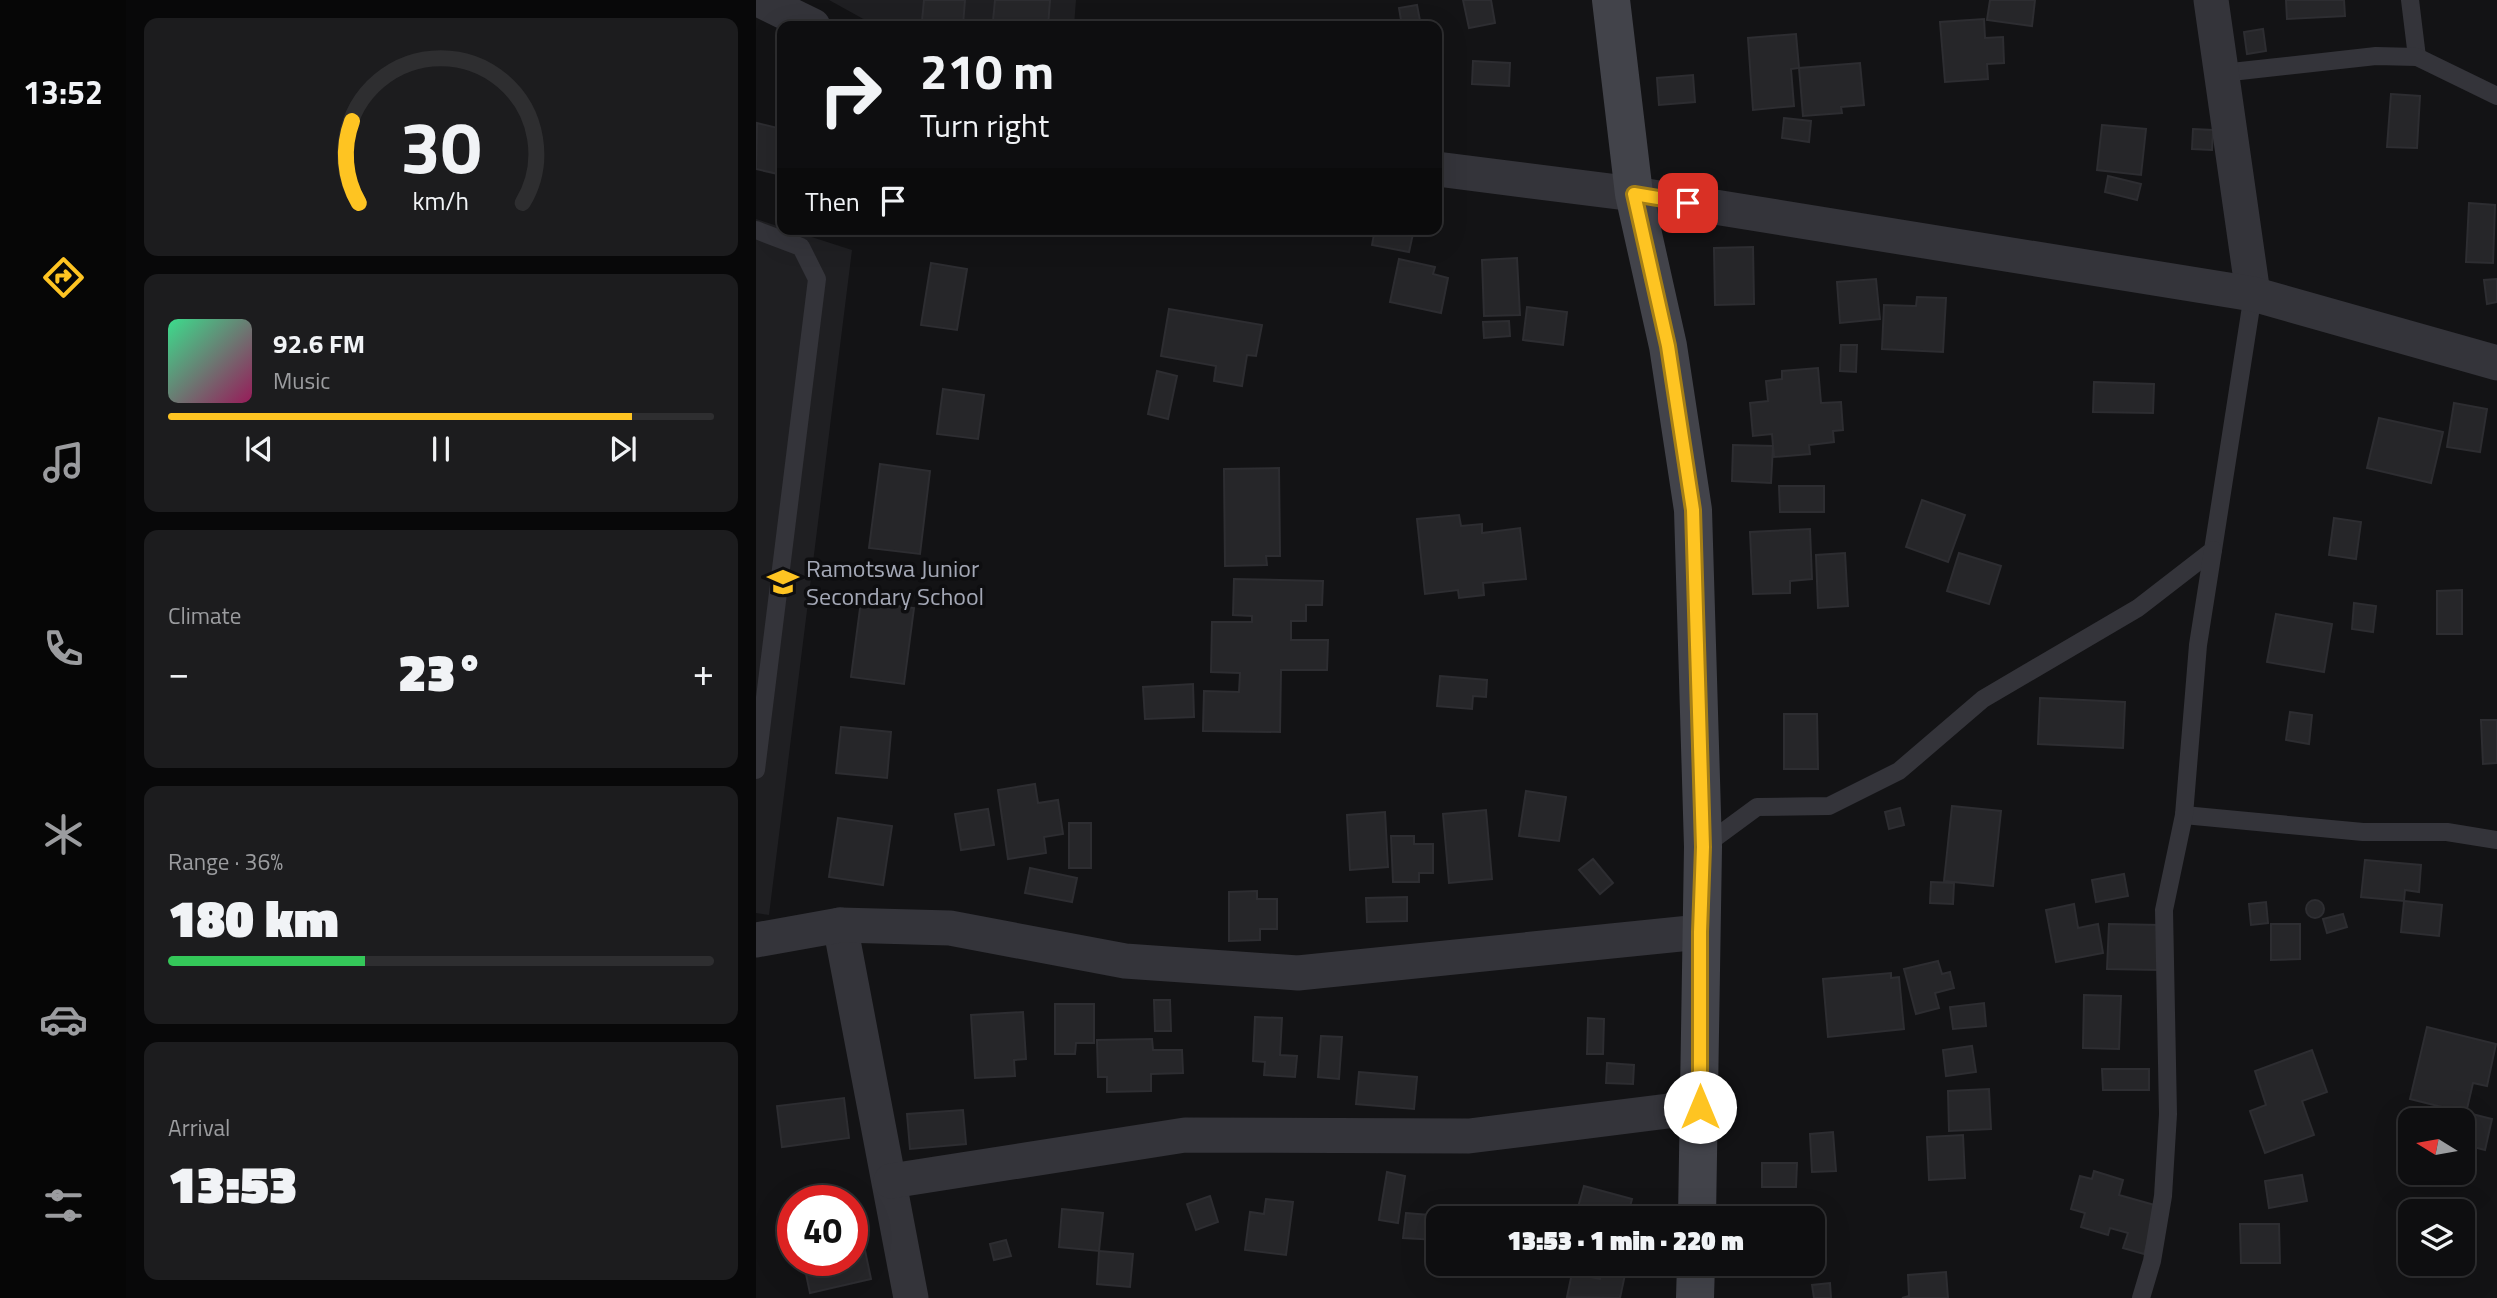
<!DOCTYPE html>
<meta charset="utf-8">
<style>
:root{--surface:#0e0e10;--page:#1c1c1e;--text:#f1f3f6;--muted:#9b9c9f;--line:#2e2e30;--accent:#fec422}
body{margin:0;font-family:"Titillium Web",sans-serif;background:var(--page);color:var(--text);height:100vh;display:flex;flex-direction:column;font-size:26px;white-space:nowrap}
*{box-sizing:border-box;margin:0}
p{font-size:23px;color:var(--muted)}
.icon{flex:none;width:38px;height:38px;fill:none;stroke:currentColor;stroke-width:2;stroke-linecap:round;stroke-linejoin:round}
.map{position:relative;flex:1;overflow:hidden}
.panel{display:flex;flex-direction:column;gap:18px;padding:18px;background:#080809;width:630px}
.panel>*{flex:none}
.banner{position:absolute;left:21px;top:21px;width:665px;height:214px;border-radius:14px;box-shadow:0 7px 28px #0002,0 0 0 2px var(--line);background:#0e0e10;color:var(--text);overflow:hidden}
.needle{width:46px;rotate:281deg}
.buttons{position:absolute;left:1642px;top:1108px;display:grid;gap:14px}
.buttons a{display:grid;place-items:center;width:77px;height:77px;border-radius:14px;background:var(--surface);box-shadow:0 7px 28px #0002,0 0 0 2px var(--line);font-size:35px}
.speed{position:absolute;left:21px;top:1185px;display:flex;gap:14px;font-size:35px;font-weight:700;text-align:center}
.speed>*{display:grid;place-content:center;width:91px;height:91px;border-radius:50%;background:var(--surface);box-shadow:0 7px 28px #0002,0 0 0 2px var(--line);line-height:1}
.speed .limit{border:10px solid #d22;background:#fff;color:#111}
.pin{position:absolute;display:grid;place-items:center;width:60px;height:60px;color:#fff;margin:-30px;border-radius:14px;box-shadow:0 4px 10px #0006}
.me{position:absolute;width:77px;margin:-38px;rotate:0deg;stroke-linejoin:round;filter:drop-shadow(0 0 5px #0008)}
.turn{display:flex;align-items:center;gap:24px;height:147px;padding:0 28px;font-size:32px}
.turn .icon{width:91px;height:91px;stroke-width:2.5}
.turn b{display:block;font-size:49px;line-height:60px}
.then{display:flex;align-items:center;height:66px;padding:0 28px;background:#0003;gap:14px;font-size:26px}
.big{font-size:52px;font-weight:800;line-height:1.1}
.panel .tile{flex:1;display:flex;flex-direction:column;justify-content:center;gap:10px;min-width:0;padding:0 24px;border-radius:14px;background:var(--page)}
.panel .dial{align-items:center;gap:0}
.dial svg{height:182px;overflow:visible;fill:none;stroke:var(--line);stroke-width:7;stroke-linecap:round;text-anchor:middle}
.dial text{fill:var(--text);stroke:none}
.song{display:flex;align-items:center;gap:21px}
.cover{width:84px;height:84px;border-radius:10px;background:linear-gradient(135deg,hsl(150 70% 55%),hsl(330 70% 35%))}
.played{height:7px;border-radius:4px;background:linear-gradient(90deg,var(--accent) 85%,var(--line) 85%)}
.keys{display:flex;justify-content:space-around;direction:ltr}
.heat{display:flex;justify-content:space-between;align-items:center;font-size:38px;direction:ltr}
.charge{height:10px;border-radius:5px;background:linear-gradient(90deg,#34c759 36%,var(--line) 0)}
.trip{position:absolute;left:670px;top:1206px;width:399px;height:70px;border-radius:14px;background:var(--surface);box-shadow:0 7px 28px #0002,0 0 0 2px var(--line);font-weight:800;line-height:70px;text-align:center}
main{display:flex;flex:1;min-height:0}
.menu{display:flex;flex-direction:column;width:126px;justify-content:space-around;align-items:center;background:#060606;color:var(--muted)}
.menu .icon{width:49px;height:49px}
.menu .on{color:var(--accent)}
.menu b{font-size:32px;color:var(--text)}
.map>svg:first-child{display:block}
.built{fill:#1f1f22}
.building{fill:#262629;stroke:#2d2d31;stroke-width:2}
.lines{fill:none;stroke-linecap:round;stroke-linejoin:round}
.lane{stroke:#34343a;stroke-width:18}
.street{stroke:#34343a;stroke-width:35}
.secondary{stroke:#42434a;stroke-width:38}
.route-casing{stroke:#a57f16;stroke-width:18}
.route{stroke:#fec422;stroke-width:12}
.labels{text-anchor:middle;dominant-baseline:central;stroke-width:7;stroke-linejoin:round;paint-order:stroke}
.poi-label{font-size:24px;fill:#a4a8b6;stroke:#0e0e10;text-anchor:start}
</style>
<main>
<nav class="menu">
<b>13:52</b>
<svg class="icon on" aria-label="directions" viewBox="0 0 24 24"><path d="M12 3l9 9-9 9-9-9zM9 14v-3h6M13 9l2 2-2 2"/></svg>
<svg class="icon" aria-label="music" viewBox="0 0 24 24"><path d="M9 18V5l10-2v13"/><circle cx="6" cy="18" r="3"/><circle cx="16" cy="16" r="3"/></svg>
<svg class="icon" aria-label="phone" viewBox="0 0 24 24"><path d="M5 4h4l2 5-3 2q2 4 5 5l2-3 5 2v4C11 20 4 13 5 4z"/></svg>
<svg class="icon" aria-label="climate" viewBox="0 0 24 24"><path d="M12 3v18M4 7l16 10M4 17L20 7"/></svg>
<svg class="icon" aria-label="car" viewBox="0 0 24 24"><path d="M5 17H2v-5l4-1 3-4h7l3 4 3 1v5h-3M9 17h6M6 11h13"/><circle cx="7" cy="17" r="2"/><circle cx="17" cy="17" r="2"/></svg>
<svg class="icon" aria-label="filters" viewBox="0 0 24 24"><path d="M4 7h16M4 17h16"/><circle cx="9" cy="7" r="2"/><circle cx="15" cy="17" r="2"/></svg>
</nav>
<section class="panel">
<div class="tile dial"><svg viewBox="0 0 100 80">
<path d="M14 69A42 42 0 1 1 86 69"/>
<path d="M14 69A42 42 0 0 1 11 33" stroke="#fec422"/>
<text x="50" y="56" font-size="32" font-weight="700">30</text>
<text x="50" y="72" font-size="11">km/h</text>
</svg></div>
<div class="tile">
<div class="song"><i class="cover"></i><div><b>92.6 FM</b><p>Music</p></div></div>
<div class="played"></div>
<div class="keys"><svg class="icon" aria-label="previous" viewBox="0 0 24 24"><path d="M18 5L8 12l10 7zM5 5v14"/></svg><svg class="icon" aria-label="pause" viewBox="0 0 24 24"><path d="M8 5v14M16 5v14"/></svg><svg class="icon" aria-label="next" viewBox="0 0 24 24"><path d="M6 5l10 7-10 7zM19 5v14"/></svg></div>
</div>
<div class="tile"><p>Climate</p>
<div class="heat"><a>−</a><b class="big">23°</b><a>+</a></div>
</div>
<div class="tile"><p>Range · 36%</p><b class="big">180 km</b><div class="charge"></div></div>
<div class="tile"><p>Arrival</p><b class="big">13:53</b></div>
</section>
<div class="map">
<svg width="1741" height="1298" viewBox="0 0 1741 1298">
<rect width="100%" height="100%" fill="#131315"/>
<!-- built -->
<g class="built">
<path d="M73 0H320L318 26H120Z"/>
<path d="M0 219 96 250 13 915 0 913Z"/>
</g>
<!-- building -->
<g class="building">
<path d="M168 0H209L207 25 166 21Z"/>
<path d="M239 0H294L292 26 237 21Z"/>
<path d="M707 0H735L739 23 713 28Z"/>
<path d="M1234 0H1279L1276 26 1231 20Z"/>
<path d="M1530 0H1588L1589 16 1531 19Z"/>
<path d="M661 5 665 26H646L643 8Z"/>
<path d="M1228 19 1229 38 1247 37 1248 63 1231 64 1232 79 1189 82 1184 22Z"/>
<path d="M1507 29 1510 51 1491 54 1488 32Z"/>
<path d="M1040 34 1043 68 1035 69 1038 106 997 110 992 38Z"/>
<path d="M717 61 754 63 753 86 716 84Z"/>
<path d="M1104 63 1108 105 1085 107 1086 113 1047 116 1043 68Z"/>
<path d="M937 75 939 102 903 105 901 78Z"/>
<path d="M1635 94 1664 96 1661 148 1631 147Z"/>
<path d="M1028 118 1055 121 1053 142 1026 138Z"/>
<path d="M1 123 26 129V175L0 169Z"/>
<path d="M1346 125 1390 129 1385 175 1341 170Z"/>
<path d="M1437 129 1457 130 1456 150 1436 149Z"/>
<path d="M1352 176 1385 184 1381 200 1349 192Z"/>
<path d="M1713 203 1739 205 1737 263 1710 262Z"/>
<path d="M619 229H658L653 252 616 245Z"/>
<path d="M997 247 998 304 959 305 958 248Z"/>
<path d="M761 258 764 315 728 316 726 260Z"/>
<path d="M643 259 679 267 677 274 692 278 685 313 634 302Z"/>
<path d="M175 263 211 269 201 330 165 325Z"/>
<path d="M1120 279 1124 319 1084 323 1081 282Z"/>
<path d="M1741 279V302L1731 304 1728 280Z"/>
<path d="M1161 297 1190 298 1187 352 1126 349 1128 305 1160 306Z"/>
<path d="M771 307 811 312 807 345 767 340Z"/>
<path d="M413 309 506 325 500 356 491 355 486 386 458 381 460 366 405 356Z"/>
<path d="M753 321 754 336 728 338 727 322Z"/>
<path d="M1085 345H1101L1100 372 1084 371Z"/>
<path d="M1062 368 1065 403 1085 402 1087 430 1077 431 1078 442 1053 445 1054 454 1018 457 1016 434 997 436 994 403 1012 401 1010 381 1026 379V371Z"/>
<path d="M401 371 421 376 412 419 392 414Z"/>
<path d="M1338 382 1398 384 1397 413 1337 412Z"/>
<path d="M187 389 228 395 222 439 181 434Z"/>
<path d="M1698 403 1731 409 1724 452 1691 447Z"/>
<path d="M1623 418 1687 432 1675 483 1611 468Z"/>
<path d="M977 445 1017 446 1015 483 976 481Z"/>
<path d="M124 464 174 471 164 554 113 548Z"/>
<path d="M523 468 524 556H510L511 565 469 566 468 469Z"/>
<path d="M1023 486H1068V512H1024Z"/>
<path d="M1166 500 1209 515 1192 562 1150 547Z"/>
<path d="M703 515 705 526 726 524V533L764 528 770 579 727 583 728 595 703 598 702 590 669 594 661 519Z"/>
<path d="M1578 518 1605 522 1600 559 1573 555Z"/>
<path d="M1054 529 1056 579 1034 581V593L997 594 994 532Z"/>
<path d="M1089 553 1092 606 1062 608 1060 555Z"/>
<path d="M1203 553 1245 566 1233 604 1191 591Z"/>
<path d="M478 579 567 581 566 605H550V621H535V640H572L571 670H525L524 732 447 731 448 691 483 692 484 673 455 672 456 622H496V616L477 615Z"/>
<path d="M1706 590V634H1681V591Z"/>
<path d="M105 601 158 608 148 684 95 677Z"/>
<path d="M1598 603 1620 606 1617 632 1596 629Z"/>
<path d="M1520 614 1576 624 1568 672 1511 662Z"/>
<path d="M684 676 731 680 730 697 717 696 716 709 681 706Z"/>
<path d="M437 684 438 717 389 719 387 687Z"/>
<path d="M1284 698 1369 702 1367 748 1282 744Z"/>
<path d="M1534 712 1556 715 1553 744 1530 740Z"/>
<path d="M1028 714H1061L1062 769H1028Z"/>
<path d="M1725 720H1741V763L1727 764Z"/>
<path d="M85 727 135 732 131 778 80 773Z"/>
<path d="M279 784 282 803 302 800 307 834 288 837 290 853 252 859 242 790Z"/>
<path d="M770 791 810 797 803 841 763 836Z"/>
<path d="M1196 806 1245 811 1237 886 1188 881Z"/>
<path d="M1144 808 1148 825 1133 829 1129 812Z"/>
<path d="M232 809 238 845 205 850 199 814Z"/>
<path d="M730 810 736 879 693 883 687 814Z"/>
<path d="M629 812 632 867 594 870 591 815Z"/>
<path d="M82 818 136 826 127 885 73 877Z"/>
<rect x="313" y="823" width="22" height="45"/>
<path d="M635 836H658V844H677V873H663V882H637Z"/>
<path d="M837 859 857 883 844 894 823 870Z"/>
<path d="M1609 860 1665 865 1663 892 1649 890 1648 901 1605 897Z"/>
<path d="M274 868 321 878 316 902 269 893Z"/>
<path d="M1368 874 1372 896 1340 902 1336 880Z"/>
<path d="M1175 882 1198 883 1197 904 1174 903Z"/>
<path d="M501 891V899H521V929H504V940L473 941V892Z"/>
<path d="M651 897V921L611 922 610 898Z"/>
<circle cx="1559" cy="909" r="9"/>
<path d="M1648 901 1686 905 1683 936 1645 932Z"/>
<path d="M1510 902 1512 923 1495 925 1493 904Z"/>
<path d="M1318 904 1322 928 1342 924 1347 953 1300 962 1290 910Z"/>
<path d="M1587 914 1591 927 1571 933 1567 919Z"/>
<path d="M1353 924 1404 925 1403 970 1351 969Z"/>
<path d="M1515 924H1544V959L1515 960Z"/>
<path d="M1182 961 1186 974 1194 972 1198 988 1179 993 1183 1008 1160 1014 1148 969Z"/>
<path d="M1135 973V978L1143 977 1148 1029 1072 1037 1067 979Z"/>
<path d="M1328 995 1365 996 1363 1049 1327 1048Z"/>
<path d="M398 1000H414L415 1031H399Z"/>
<path d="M1228 1003 1230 1026 1197 1029 1194 1007Z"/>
<path d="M299 1004H338V1043H320L319 1054H299Z"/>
<path d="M267 1012 270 1059 258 1060 259 1076 219 1078 215 1015Z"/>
<path d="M499 1017 526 1018 524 1055 541 1056 539 1077 508 1075 509 1062 497 1061Z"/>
<path d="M832 1018 848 1019 847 1054H831Z"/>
<path d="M1671 1027 1740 1044 1731 1086 1717 1083 1710 1113 1654 1099Z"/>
<path d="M565 1036 586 1037 583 1079 562 1077Z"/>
<path d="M396 1039 397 1050H426L427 1073 395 1074V1091L351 1092V1077H342L341 1040Z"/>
<path d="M1216 1046 1220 1072 1190 1076 1187 1050Z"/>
<path d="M1556 1050 1571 1092 1546 1101 1558 1135 1509 1153 1494 1111 1510 1105 1499 1071Z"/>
<path d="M851 1063 878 1065 877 1084 850 1083Z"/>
<path d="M1346 1069H1393V1090H1347Z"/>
<path d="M603 1072 661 1077 658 1109 600 1104Z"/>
<path d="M1233 1089 1235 1129 1193 1131 1192 1091Z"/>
<path d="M88 1098 93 1138 26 1147 21 1106Z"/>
<path d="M1696 1109 1736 1119 1729 1150 1706 1144V1120H1694Z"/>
<path d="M207 1110 210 1144 154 1149 151 1114Z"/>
<path d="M1077 1132 1080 1171 1056 1172 1054 1134Z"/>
<path d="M1207 1135 1209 1178 1173 1180 1171 1137Z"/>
<path d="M1006 1163H1041L1040 1187H1006Z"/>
<path d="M1338 1171 1367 1180 1363 1195 1402 1206 1388 1254 1367 1248 1372 1233 1354 1228 1352 1235 1325 1227 1329 1213 1315 1209 1324 1176 1336 1179Z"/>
<path d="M631 1172 649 1176 642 1223 623 1220Z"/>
<path d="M1546 1175 1551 1201 1513 1208 1509 1181Z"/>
<path d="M828 1186 876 1199 871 1218H819Z"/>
<path d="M454 1196 462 1222 440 1230 431 1204Z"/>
<path d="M510 1199 537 1202 530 1255 489 1250 494 1212 508 1214Z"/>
<path d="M306 1209 347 1213 343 1251 303 1247Z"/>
<path d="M650 1213 685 1216 682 1240 647 1238Z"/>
<path d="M102 1217 115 1279 54 1293 47 1260H96V1219Z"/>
<path d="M1484 1224H1523L1524 1263H1485Z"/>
<path d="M250 1240 255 1256 238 1260 234 1244Z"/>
<path d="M343 1251 377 1254 374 1287 341 1284Z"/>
<path d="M848 1264 871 1265 864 1298 811 1297 816 1273 844 1279Z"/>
<path d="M1190 1272 1192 1298H1146L1153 1296 1152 1275Z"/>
<path d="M1074 1283 1075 1298H1058L1056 1285Z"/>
</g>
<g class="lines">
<!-- lane -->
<g class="lane">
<path d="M1654 0 1661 57"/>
<path d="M1466 73 1620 56 1661 57 1741 96"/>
<path d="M0 230 45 247 61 279 0 770"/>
<path d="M1428 815 1607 832H1691L1741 840"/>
<path d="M948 846 1001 807 1073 806 1143 771 1227 699 1382 608 1457 550 1497 294"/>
<path d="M1385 1298 1396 1261 1407 1196 1412 1114 1408 910 1428 815 1442 645 1457 550"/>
</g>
<!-- street -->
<g class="street">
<path d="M4 0 57 26"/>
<path d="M1455 0 1497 294"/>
<path d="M681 169 878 194 1497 294 1741 363"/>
<path d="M84 925 155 1298"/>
<path d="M0 940 84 925 194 928 369 961 542 973 944 932"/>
<path d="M135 1181 429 1135 713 1136 944 1107"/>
</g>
<!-- secondary -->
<g class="secondary">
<path d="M855 0 878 194 912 346 937 510 947 847 941 1218"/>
<path d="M939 1298 940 1264"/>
</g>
</g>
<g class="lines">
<defs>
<path id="route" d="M932 203 878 194 912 346 937 510 947 847 944 932V1107"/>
</defs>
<!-- route casing -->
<use href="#route" class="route-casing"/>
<!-- route -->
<use href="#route" class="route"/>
</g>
<!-- icons -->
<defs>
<symbol id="school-bare" viewBox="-9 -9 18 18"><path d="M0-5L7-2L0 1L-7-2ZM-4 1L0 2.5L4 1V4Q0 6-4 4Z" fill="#fec422" stroke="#0e0e10" stroke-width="2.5" paint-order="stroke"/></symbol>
</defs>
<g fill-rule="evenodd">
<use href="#school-bare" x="5" y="560" width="44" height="44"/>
</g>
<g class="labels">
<!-- poi labels -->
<g class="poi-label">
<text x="50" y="568">Ramotswa Junior<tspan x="50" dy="28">Secondary School</tspan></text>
</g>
</g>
</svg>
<div class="buttons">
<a><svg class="needle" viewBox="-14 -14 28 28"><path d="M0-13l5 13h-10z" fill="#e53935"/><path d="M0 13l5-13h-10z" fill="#9b9c9f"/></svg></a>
<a><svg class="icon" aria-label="layers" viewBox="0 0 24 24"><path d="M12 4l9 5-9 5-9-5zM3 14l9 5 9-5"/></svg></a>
</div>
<div class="speed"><div class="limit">40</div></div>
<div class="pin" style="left:932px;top:203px;background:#d93025"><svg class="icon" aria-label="arrive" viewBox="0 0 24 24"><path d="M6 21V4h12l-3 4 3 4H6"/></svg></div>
<svg class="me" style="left:944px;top:1107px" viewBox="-20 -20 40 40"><circle r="19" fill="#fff"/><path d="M0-13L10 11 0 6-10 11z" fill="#fec422"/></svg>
<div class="trip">13:53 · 1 min · 220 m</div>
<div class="banner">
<div class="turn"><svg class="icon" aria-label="right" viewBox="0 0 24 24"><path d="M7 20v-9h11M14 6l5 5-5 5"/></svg><div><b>210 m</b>Turn right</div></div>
<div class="then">Then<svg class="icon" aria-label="arrive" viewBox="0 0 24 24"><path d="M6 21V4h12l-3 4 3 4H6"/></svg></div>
</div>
</div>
</main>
